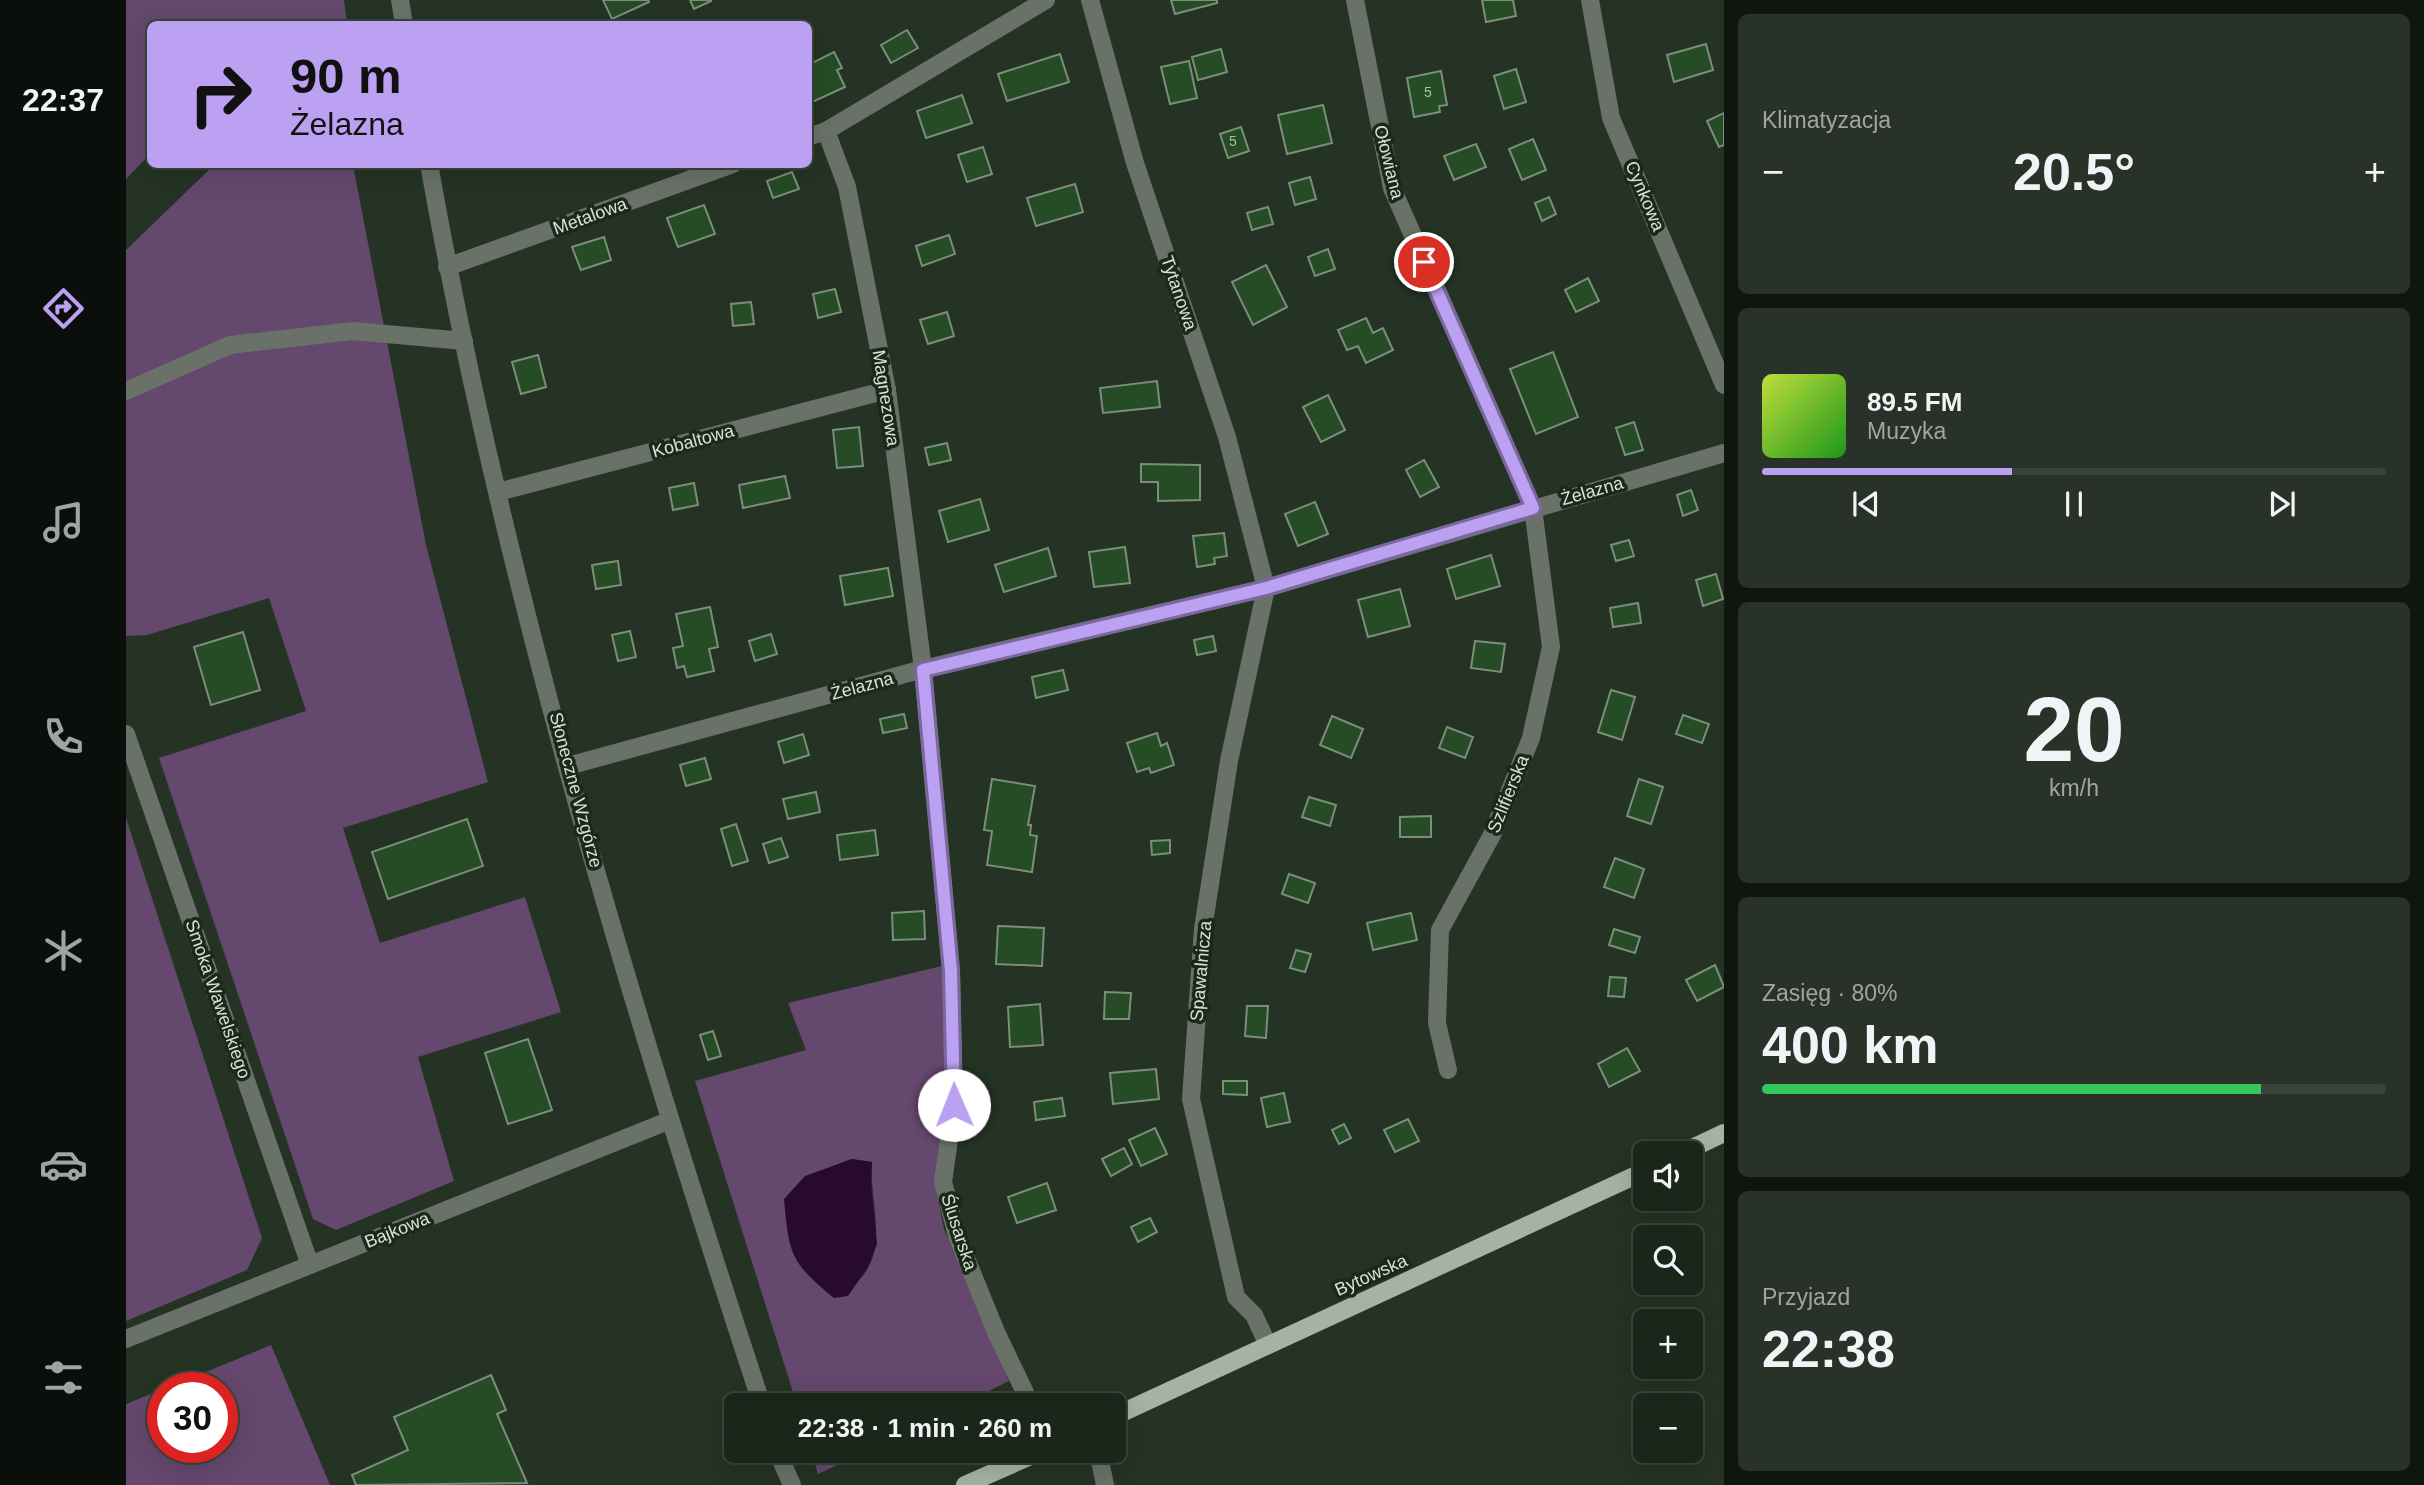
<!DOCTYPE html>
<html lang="pl">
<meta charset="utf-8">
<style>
:root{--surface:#1b261b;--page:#283228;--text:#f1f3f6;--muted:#a0a5a3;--line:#39433a;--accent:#bca0f2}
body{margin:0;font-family:Arial,sans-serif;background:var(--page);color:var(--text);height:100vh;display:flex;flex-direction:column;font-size:26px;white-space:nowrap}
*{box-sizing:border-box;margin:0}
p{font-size:23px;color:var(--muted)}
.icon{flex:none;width:38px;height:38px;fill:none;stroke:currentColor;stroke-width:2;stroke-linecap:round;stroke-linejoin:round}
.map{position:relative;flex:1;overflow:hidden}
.panel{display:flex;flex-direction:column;gap:14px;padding:14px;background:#0f150f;width:700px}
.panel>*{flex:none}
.top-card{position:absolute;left:21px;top:21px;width:665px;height:147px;border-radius:10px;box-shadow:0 7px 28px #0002,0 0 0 2px var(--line);background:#bca0f2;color:#111;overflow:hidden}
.controls{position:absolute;left:1507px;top:1141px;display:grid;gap:14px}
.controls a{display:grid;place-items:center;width:70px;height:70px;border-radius:10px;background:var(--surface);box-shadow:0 7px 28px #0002,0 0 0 2px var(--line);font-size:35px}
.speed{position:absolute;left:21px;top:1372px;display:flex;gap:14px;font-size:35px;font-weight:700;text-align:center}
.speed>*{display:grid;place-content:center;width:91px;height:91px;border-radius:50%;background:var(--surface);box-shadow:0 7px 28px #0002,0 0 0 2px var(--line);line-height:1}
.speed .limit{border:10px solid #d22;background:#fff;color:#111}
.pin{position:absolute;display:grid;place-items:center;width:60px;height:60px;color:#fff;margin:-30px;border:4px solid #fff;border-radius:50%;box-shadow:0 2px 7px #0007}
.me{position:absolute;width:77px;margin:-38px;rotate:359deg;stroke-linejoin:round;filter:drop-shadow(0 0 5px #0008)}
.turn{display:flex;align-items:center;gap:24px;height:147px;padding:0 28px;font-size:32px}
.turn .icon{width:91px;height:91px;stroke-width:2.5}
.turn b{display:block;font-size:49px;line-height:60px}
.big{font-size:52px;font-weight:700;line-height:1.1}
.panel .card{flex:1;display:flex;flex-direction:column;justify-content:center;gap:10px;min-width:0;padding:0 24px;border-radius:10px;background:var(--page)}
.panel .dial{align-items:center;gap:0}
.dial b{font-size:91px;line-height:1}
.song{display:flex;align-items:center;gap:21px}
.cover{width:84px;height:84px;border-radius:10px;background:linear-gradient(135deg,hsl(70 70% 55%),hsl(120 70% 35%))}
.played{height:7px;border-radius:4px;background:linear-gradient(90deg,var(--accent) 40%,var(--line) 40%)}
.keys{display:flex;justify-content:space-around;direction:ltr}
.heat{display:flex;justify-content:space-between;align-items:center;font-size:38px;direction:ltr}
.charge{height:10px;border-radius:5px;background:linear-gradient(90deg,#34c759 80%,var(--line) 0)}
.trip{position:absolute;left:598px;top:1393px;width:402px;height:70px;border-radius:10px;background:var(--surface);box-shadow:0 7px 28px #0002,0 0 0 2px var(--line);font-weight:700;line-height:70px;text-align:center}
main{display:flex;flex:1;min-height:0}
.dock{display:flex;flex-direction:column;width:126px;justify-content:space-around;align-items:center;background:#0b0f0b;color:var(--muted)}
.dock .icon{width:49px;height:49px}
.dock .selected{color:var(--accent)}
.dock b{font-size:32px;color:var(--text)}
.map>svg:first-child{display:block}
.green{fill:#64486d;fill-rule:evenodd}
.water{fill:#280a30}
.building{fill:#254c25;stroke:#7c8d7b;stroke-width:2}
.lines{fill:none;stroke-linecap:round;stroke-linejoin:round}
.minor{stroke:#6a7169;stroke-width:18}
.major{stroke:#a4b3a3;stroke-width:18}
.route-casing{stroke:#7a689d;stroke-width:18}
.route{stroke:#bca0f2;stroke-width:12}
.labels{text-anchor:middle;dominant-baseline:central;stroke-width:7;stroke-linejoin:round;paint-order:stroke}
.number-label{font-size:14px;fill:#abbcaa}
.street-label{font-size:18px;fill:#d8e2d7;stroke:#1b291a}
</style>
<main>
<nav class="dock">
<b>22:37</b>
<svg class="icon selected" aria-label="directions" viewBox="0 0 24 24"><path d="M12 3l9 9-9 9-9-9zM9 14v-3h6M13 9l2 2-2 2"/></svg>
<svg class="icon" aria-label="music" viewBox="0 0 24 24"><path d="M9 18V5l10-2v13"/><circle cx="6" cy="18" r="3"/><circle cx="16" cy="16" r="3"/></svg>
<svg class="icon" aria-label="phone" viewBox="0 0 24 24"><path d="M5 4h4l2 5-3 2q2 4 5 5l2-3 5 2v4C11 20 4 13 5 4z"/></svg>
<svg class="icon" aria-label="climate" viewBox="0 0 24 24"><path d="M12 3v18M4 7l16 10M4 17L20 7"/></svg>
<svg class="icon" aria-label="car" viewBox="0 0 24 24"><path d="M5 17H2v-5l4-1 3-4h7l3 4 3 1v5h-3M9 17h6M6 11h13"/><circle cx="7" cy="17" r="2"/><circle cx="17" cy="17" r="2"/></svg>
<svg class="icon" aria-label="filters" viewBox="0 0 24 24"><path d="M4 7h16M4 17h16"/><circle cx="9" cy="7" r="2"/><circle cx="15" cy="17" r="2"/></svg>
</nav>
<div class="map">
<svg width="1598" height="1485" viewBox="0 0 1598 1485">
<rect width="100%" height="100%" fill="#243324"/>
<!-- green -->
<g class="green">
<path d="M0 0H218L221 24H24V154L0 179Z"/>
<path d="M88 165H227L300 545 362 782 217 828 254 943 399 897 435 1012 292 1057 328 1181 210 1230 187 1219 33 758 180 711 143 598 21 635 0 636V250Z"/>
<path d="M0 818 136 1238 121 1270 0 1321Z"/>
<path d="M820 965 819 1113 809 1184 818 1229 883 1381 834 1405H671L569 1081 680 1050 662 1003ZM725 1159 746 1162C743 1200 763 1247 735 1278 728 1286 717 1292 708 1298L684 1276 705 1167Z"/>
<path d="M145 1345 204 1485H0V1404L37 1389V1447H96V1388H41Z"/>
<path d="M685 1451H741L692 1474Z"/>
</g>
<!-- water -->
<path class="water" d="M726 1159 746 1162 745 1183 751 1244 742 1267 722 1296 708 1298C664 1262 663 1254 658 1199L679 1176Z"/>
<!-- building -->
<g class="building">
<path d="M477 0H522L523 2 486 19Z"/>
<path d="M564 0H585V1L568 9Z"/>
<path d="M1045 0H1091V3L1049 14Z"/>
<path d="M1356 0H1387L1390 16 1360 22Z"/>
<path d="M781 30 792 48 765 63 755 45Z"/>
<path d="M1580 44 1587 70 1548 82 1541 55Z"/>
<path d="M1095 49 1101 72 1072 80 1066 57Z"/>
<path d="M708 52 716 68 711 70 719 87 682 104V65Z"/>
<path d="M934 54 943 82 881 101 872 74Z"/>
<path d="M1063 61 1071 98 1044 104 1035 67Z"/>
<path d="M1390 69 1400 102 1378 109 1368 76Z"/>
<path d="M1315 71 1321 105 1313 106 1314 112 1288 117 1281 78Z"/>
<path d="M836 95 846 123 800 138 791 111Z"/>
<path d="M1197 105 1206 143 1161 154 1152 115Z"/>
<path d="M1598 113V145L1593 147 1581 121Z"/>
<path d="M1115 127 1123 151 1102 158 1094 134Z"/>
<path d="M1407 139 1420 170 1396 180 1383 149Z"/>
<path d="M1350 144 1360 167 1328 180 1318 156Z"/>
<path d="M857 147 866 174 841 182 832 155Z"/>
<path d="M666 172 673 189 647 198 641 181Z"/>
<path d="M1184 177 1190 199 1169 205 1163 183Z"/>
<path d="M949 184 957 212 910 226 901 198Z"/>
<path d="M1423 197 1430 214 1416 221 1409 203Z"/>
<path d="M578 205 589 234 552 247 541 218Z"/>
<path d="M1142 207 1147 224 1126 230 1121 213Z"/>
<path d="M823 235 829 254 796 266 790 246Z"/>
<path d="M478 237 485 260 455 270 446 247Z"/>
<path d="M1202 249 1209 269 1189 276 1182 257Z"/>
<path d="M1140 265 1161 307 1127 325 1106 282Z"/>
<path d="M1462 278 1473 301 1450 312 1439 290Z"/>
<path d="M709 289 715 312 692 318 687 294Z"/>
<path d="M625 302 628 324 607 326 605 304Z"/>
<path d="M821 312 828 336 802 344 794 320Z"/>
<path d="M1240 318 1247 333 1257 328 1267 350 1240 363 1232 346 1221 350 1212 330Z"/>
<path d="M1427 352 1452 417 1410 434 1384 369Z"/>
<path d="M412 355 420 387 395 394 386 362Z"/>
<path d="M1031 381 1034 407 977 413 974 388Z"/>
<path d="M1202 395 1219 430 1195 442 1177 407Z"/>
<path d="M1508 422 1517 450 1499 455 1490 428Z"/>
<path d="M733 427 737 466 711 468 707 430Z"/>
<path d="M821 443 825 460 803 465 799 448Z"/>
<path d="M1298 460 1313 487 1294 497 1280 470Z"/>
<path d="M1015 464 1074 465V500L1032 501V482H1015Z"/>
<path d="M659 476 664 498 617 508 613 485Z"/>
<path d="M568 483 572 505 547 510 543 488Z"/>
<path d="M1565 490 1572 510 1557 516 1551 495Z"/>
<path d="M854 499 863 530 822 542 813 511Z"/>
<path d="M1189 502 1202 534 1172 546 1159 514Z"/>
<path d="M1098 533 1101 556 1088 558 1089 564 1071 567 1067 536Z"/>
<path d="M1503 540 1508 556 1490 561 1485 545Z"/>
<path d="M999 547 1004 583 968 587 963 552Z"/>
<path d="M922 548 930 576 878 592 869 565Z"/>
<path d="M1365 555 1374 586 1330 599 1321 569Z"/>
<path d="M492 561 495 585 470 589 466 565Z"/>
<path d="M762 568 767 596 719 605 714 576Z"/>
<path d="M1590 574 1597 599 1577 606 1570 580Z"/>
<path d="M1274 589 1284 626 1242 637 1232 600Z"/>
<path d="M1512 603 1515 623 1487 627 1484 608Z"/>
<path d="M584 607 592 647 583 649 588 671 561 677 558 666 551 668 547 648 557 646 550 614Z"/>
<path d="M504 631 510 657 492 661 486 635Z"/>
<path d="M117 632 134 690 85 705 68 647Z"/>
<path d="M645 634 651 654 629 661 623 641Z"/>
<path d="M1087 636 1090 651 1071 655 1068 640Z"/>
<path d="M1349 641 1379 644 1375 672 1345 668Z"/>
<path d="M937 670 942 690 910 698 906 677Z"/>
<path d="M1485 690 1509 697 1496 740 1472 732Z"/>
<path d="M778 714 781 728 757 733 754 719Z"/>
<path d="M1557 715 1583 724 1576 743 1550 734Z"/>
<path d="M1206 716 1237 729 1225 758 1194 745Z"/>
<path d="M1321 727 1347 737 1339 758 1313 748Z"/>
<path d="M1031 733 1035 746 1041 743 1048 765 1025 773 1023 768 1011 772 1001 743Z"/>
<path d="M677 734 683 755 658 763 652 742Z"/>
<path d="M579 758 585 779 560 786 554 765Z"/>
<path d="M866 779 909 786 902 825H905L904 835 911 836 906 872 861 865 866 831 858 830Z"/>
<path d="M1513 779 1537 787 1525 824 1501 816Z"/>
<path d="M690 792 694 812 662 819 657 799Z"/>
<path d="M1183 797 1210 805 1204 826 1176 817Z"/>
<path d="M1305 816V837H1274V817Z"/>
<path d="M341 819 357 866 262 899 246 852Z"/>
<path d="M610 824 622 861 606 866 595 829Z"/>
<path d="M749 830 752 855 714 860 711 835Z"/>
<path d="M655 838 662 857 643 863 637 844Z"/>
<path d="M1044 840V853L1026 855 1025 841Z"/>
<path d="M1489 858 1518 869 1508 898 1478 887Z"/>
<path d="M1163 874 1189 883 1182 903 1156 894Z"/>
<path d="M798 911 799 939 767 940 766 913Z"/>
<path d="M1285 913 1291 940 1247 950 1241 923Z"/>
<path d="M872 926 918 928 916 966 870 964Z"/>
<path d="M1488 929 1514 937 1509 953 1483 945Z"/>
<path d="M1170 950 1185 954 1179 972 1164 968Z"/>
<path d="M1589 965 1598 987 1571 1001 1560 980Z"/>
<path d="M1484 977 1500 978 1498 997 1482 996Z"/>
<path d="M979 992 1005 993 1003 1019H978Z"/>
<path d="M914 1004 917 1045 884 1047 882 1007Z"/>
<path d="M1121 1006H1142L1140 1038 1119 1036Z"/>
<path d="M587 1031 595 1056 582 1060 574 1035Z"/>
<path d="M402 1039 426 1110 382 1124 359 1053Z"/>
<path d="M1501 1048 1514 1071 1483 1087 1472 1064Z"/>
<path d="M1030 1069 1033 1099 987 1104 984 1073Z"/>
<path d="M1097 1081H1121V1095L1097 1094Z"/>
<path d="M1158 1093 1164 1122 1141 1127 1135 1098Z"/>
<path d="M936 1098 939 1116 910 1120 908 1102Z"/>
<path d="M1282 1119 1293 1141 1269 1152 1258 1130Z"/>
<path d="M1218 1124 1225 1138 1213 1144 1206 1130Z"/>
<path d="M1029 1128 1041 1154 1015 1166 1003 1140Z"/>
<path d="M998 1148 1006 1164 985 1176 976 1159Z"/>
<path d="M921 1183 930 1210 891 1223 882 1197Z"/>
<path d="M1024 1218 1031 1232 1012 1242 1005 1227Z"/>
<path d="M365 1375 380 1410 371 1414 401 1483 230 1485 226 1475 282 1450 268 1417Z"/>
</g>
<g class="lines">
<!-- minor -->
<g class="minor">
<path d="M274 0 278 24"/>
<path d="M964 0 1009 163 1101 437 1140 588 1103 761 1077 929 1065 1099 1110 1297 1128 1315 1142 1345"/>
<path d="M1229 0 1266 188 1407 508 1425 647 1405 738 1366 835 1314 930 1311 1023 1322 1070"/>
<path d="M1464 0 1485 118 1598 385"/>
<path d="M700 131 721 187 761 390 797 669 825 970 828 1105 817 1182 831 1236 870 1332 905 1405"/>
<path d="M682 137 700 131 920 0"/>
<path d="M303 164C378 586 502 999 636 1405"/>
<path d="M321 267 607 164"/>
<path d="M0 391 104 345 227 331 338 341"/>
<path d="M372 492 761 390"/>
<path d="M0 734 184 1265"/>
<path d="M442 766 797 669 1140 588 1598 453"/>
<path d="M0 1339 542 1121"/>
<path d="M651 1451 666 1485"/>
<path d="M972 1451 979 1485"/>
</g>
<!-- major -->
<g class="major">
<path d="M1556 1153 1598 1133"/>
<path d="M989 1416 1519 1171"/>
<path d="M839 1485 916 1451"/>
</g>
</g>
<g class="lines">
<defs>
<path id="route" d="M828 1105 825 971 797 670 1140 588 1407 508 1298 262"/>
</defs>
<!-- route casing -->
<use href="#route" class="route-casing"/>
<!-- route -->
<use href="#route" class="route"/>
</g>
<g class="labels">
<!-- number labels -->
<g class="number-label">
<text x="1302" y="92">5</text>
<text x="1107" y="141">5</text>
</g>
<!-- street labels -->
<g class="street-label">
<text transform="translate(1263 162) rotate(76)">Ołowiana</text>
<text transform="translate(1519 196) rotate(67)">Cynkowa</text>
<text transform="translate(464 216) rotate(-20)">Metalowa</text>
<text transform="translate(1053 293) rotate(71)">Tytanowa</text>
<text transform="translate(760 398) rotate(81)">Magnezowa</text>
<text transform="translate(567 441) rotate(-15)">Kobaltowa</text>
<text transform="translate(1466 491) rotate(-16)">Żelazna</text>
<text transform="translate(736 686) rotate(-15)">Żelazna</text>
<text transform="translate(450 790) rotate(75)">Słoneczne Wzgórze</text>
<text transform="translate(1382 794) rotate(-68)">Szlifierska</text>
<text transform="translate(1075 971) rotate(-85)">Spawalnicza</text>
<text transform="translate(92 999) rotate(71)">Smoka Wawelskiego</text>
<text transform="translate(271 1230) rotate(-22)">Bajkowa</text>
<text transform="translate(833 1232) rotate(72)">Ślusarska</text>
<text transform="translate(1245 1275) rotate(-24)">Bytowska</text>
</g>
</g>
</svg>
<div class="controls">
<a><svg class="icon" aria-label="sound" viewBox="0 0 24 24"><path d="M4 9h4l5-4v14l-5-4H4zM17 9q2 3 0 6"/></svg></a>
<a><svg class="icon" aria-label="search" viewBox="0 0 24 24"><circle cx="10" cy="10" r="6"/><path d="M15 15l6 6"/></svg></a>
<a>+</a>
<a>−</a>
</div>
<div class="speed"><div class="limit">30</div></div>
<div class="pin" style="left:1298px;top:262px;background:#d93025"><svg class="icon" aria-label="arrive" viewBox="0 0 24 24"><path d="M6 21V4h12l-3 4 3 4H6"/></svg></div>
<svg class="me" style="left:828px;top:1105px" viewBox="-20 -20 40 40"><circle r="19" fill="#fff"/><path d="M0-13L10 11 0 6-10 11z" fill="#bca0f2"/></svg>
<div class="trip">22:38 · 1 min · 260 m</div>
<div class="top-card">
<div class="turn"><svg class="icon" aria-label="right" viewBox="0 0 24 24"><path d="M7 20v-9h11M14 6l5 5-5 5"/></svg><div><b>90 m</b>Żelazna</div></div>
</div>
</div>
<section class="panel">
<div class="card"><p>Klimatyzacja</p>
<div class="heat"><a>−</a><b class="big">20.5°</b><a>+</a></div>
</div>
<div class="card">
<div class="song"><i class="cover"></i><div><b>89.5 FM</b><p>Muzyka</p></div></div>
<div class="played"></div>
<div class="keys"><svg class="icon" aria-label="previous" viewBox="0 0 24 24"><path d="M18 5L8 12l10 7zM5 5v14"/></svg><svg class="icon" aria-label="pause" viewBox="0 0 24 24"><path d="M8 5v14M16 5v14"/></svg><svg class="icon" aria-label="next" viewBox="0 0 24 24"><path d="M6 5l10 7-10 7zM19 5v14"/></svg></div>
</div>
<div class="card dial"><b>20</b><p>km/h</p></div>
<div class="card"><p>Zasięg · 80%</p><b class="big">400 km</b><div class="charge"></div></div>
<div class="card"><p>Przyjazd</p><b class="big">22:38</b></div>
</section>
</main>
